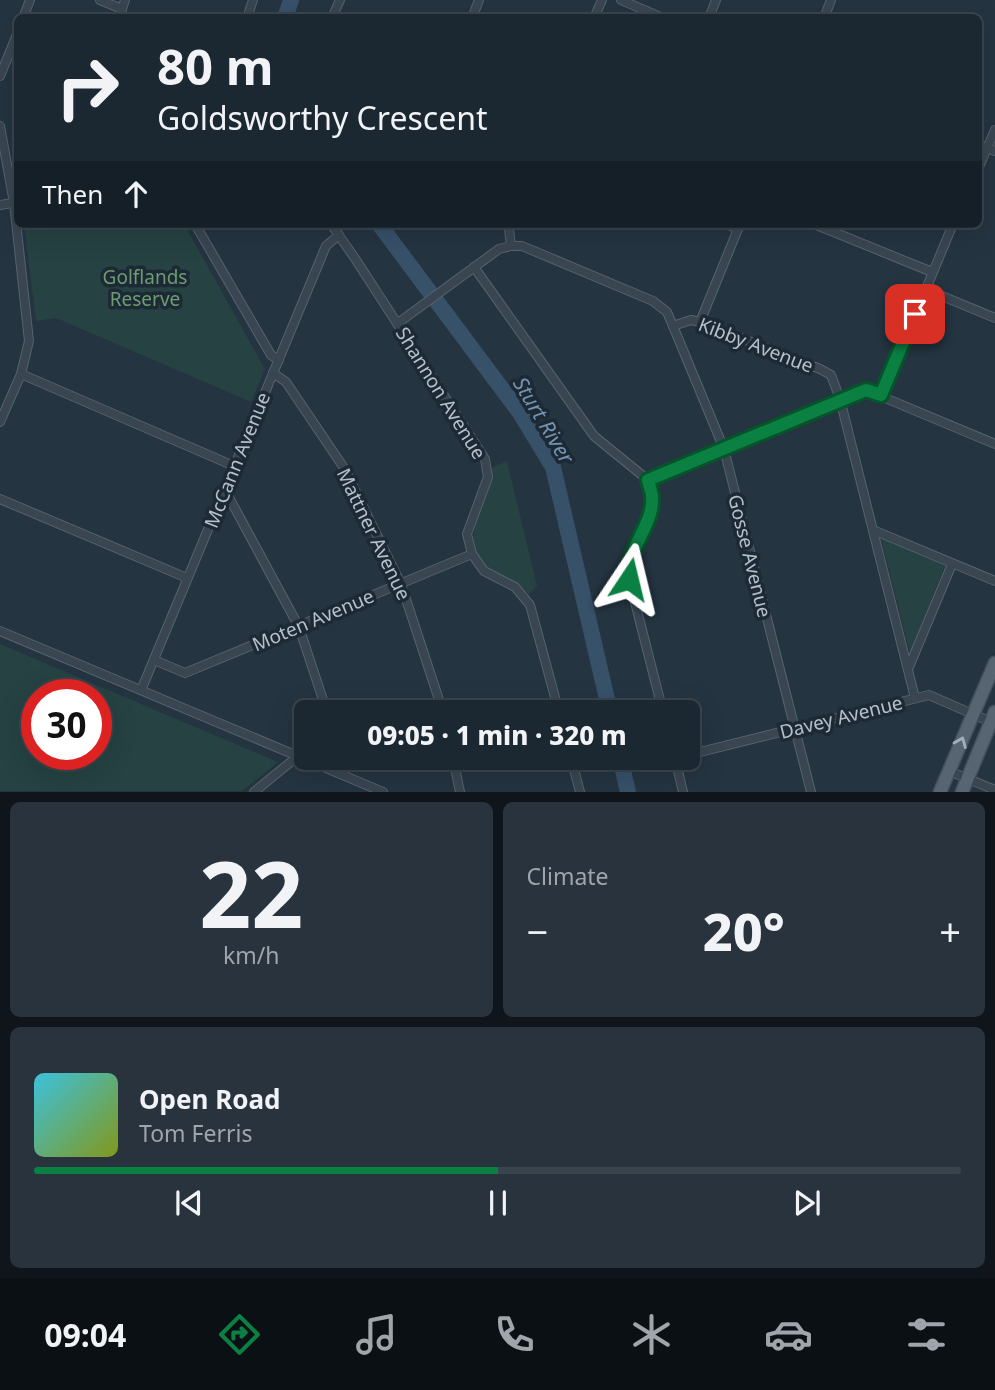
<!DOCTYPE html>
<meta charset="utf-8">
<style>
:root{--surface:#1b2731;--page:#28333d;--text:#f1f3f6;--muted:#a0a5ab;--line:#39444d;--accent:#0b8043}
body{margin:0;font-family:"Noto Sans",sans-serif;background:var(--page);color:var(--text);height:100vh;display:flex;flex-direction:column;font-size:26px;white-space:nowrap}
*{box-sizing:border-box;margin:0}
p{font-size:23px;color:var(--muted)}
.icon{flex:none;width:38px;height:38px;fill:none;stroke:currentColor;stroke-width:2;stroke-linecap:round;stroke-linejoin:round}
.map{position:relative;height:792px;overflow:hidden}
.sheet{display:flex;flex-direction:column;gap:10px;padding:10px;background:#0f151b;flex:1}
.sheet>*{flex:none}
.top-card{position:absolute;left:14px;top:14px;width:968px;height:214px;border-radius:10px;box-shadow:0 7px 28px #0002,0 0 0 2px var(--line);background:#1b2731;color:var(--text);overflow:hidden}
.speed{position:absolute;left:21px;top:679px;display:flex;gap:14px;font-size:35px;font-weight:700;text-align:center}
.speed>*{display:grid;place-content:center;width:91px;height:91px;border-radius:50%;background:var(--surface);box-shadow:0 7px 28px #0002,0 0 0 2px var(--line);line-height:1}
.speed .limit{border:10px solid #d22;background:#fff;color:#111}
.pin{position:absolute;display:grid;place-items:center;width:60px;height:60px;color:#fff;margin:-30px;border-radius:14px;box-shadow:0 4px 10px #0006}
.me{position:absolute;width:77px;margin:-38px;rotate:10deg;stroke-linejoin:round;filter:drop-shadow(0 0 5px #0008)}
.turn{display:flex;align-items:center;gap:24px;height:147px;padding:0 28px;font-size:32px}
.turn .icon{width:91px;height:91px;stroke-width:2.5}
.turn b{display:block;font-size:49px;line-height:60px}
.then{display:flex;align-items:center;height:66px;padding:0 28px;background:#0003;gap:14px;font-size:26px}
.big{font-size:52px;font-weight:800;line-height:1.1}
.sheet .widget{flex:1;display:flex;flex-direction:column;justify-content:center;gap:10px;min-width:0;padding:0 24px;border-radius:10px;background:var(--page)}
.sheet .dial{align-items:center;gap:0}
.dial b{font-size:91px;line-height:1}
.song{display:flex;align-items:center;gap:21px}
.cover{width:84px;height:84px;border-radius:10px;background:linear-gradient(135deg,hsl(190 70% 55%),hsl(70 70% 35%))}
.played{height:7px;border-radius:4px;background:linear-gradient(90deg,var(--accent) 50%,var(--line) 50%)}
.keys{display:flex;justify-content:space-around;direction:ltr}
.heat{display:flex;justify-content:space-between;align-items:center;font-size:38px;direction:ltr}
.sheet .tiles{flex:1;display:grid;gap:10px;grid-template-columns:1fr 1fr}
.widget:last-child{grid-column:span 2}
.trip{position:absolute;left:294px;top:700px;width:406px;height:70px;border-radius:10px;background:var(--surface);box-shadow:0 7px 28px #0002,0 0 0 2px var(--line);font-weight:800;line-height:70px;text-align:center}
.tab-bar{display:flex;height:112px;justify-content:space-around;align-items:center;background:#0b1014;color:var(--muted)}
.tab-bar .icon{width:49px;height:49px}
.tab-bar .current{color:var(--accent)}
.tab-bar b{font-size:32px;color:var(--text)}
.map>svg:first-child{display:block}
.green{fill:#264242;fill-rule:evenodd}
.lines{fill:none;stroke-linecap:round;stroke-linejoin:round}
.river{stroke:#375169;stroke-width:16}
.minor-casing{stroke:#56636e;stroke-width:10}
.primary-casing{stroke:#45515d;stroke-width:15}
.minor{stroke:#394551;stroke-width:8}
.primary{stroke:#576471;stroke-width:12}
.oneway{stroke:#a2aeb9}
.route-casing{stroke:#07532c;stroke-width:18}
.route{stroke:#0b8043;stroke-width:12}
.labels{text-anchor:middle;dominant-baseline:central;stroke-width:7;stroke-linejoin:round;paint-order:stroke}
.park-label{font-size:19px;fill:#6b9d71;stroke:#1d2a36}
.street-label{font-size:19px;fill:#b5c0cb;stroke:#1d2a36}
.water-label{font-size:21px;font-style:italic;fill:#7494b0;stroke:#1d2a36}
</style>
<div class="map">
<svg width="995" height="792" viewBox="0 0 995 792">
<rect width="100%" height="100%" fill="#243441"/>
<!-- green -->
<g class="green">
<path d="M24 224H184L265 369 251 402 56 318 36 321Z"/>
<path d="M507 461 537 586 529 594C516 582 499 577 486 567 455 542 491 499 492 468Z"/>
<path d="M881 538 945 565 910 653Z"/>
<path d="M0 644 278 762 242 791H0ZM37 695H96V754H37Z"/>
</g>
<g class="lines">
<!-- river -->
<g class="river">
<path d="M285 18 291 0"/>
<path d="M379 224 520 413 553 467 610 712"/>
<path d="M620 758 628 792"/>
</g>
<defs>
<g id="minor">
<path d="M100 0 122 9"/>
<path d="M621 0 663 18"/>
<path d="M23 18 30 0"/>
<path d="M119 18 125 0"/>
<path d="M247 18 253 0"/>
<path d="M332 18 340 0"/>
<path d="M472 18 479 0"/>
<path d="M594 18 602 0"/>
<path d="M709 18 716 0"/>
<path d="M824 18 831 0"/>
<path d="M0 76 18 32"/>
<path d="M0 126 14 203 29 341 21 374 0 422"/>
<path d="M978 145 995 151"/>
<path d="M978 169 995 130"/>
<path d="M0 205 18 202"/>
<path d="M195 224 271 355 279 360"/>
<path d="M331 224 356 260 485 459 488 477 467 534 472 554 484 571 515 587 530 605 559 712"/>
<path d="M511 224 509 229 511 246"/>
<path d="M726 224 738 229"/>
<path d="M814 224 932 272"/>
<path d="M474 267 594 436 648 480"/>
<path d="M925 289 995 318"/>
<path d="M700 322 740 224"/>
<path d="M398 323 499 249 511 246H522L653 301 667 312 673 326 691 320 700 322 820 369 831 375 840 399 866 390 995 444"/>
<path d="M673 326 724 449 811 792"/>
<path d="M273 373 286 382 344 468 401 584 443 712"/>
<path d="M21 374 234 466"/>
<path d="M882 395 953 224"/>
<path d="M648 480 840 399 915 698"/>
<path d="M648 480C649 486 652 492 652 497 654 526 626 547 629 579L663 712"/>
<path d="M225 490 299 627 327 712"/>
<path d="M0 499 187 578"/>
<path d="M873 530 995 581"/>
<path d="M0 631 383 792"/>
<path d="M154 660 185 673 472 554"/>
<path d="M909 667 952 564"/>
<path d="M142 688 326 246 339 235"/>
<path d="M688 755 929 695 991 722"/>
<path d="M339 758 344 775"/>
<path d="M453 758 460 792"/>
<path d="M571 758 580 792"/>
<path d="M675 758 683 792"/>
<path d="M949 771 995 790"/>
<path d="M254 792 298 756"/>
</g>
<g id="primary">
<path d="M940 792 995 663"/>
<path d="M962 792 995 712"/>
</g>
</defs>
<!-- minor casing -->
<use href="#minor" class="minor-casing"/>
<!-- primary casing -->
<use href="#primary" class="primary-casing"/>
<!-- minor -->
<use href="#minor" class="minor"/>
<!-- primary -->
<use href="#primary" class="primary"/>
</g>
<!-- one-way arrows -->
<defs><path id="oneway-chevron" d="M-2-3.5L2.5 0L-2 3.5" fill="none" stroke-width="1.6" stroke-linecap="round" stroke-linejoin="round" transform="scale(1.75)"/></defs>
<use class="oneway" href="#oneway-chevron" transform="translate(961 742) rotate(-68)"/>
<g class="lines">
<defs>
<path id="route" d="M629 579C626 547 654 526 652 497 652 492 649 485 648 480L866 390 881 395 915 314"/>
</defs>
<!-- route casing -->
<use href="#route" class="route-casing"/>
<!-- route -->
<use href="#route" class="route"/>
</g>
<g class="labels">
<!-- park labels -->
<g class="park-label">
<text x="145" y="277">Golflands<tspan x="145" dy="22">Reserve</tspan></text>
</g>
<!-- street labels -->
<g class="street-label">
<text transform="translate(756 345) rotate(21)">Kibby Avenue</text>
<text transform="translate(441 393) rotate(58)">Shannon Avenue</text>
<text transform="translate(237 460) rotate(-68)">McCann Avenue</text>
<text transform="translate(374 534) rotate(64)">Mattner Avenue</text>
<text transform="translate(750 556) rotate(76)">Gosse Avenue</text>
<text transform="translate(313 620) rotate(-23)">Moten Avenue</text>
<text transform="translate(841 717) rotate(-14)">Davey Avenue</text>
</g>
<!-- water labels -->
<g class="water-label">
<text transform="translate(544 420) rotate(59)">Sturt River</text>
</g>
</g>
</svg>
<div class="speed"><div class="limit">30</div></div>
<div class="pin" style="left:915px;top:314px;background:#d93025"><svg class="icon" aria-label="arrive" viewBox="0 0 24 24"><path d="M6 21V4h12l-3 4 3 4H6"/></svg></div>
<svg class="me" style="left:629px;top:579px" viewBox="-20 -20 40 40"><path d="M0-17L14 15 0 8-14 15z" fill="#0b8043" stroke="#fff" stroke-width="4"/></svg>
<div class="trip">09:05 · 1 min · 320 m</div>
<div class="top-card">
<div class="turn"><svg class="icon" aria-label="right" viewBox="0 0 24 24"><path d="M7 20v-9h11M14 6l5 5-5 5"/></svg><div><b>80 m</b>Goldsworthy Crescent</div></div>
<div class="then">Then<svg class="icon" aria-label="ahead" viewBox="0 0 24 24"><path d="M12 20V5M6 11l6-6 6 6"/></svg></div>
</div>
</div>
<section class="sheet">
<div class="tiles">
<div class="widget dial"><b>22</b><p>km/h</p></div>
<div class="widget"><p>Climate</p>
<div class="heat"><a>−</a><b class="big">20°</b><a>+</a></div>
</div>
<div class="widget">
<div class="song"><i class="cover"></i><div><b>Open Road</b><p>Tom Ferris</p></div></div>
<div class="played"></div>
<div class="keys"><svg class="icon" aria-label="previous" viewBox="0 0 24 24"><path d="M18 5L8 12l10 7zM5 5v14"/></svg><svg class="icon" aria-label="pause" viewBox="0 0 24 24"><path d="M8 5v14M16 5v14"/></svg><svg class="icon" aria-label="next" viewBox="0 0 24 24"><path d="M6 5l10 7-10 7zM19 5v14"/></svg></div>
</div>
</div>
</section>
<nav class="tab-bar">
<b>09:04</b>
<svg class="icon current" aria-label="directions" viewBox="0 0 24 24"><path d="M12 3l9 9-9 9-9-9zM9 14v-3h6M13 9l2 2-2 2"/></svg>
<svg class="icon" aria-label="music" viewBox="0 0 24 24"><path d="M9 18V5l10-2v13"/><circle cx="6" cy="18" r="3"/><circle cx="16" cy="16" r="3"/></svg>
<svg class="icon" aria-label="phone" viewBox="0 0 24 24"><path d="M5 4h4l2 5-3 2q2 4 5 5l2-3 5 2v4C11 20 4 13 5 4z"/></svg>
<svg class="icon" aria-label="climate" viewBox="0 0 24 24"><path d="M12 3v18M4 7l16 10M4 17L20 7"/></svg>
<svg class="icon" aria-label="car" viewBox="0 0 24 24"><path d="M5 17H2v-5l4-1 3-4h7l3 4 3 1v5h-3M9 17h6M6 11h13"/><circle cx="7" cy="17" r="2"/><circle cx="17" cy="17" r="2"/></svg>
<svg class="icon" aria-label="filters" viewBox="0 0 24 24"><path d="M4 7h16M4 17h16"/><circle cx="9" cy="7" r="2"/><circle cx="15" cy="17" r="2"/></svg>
</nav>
